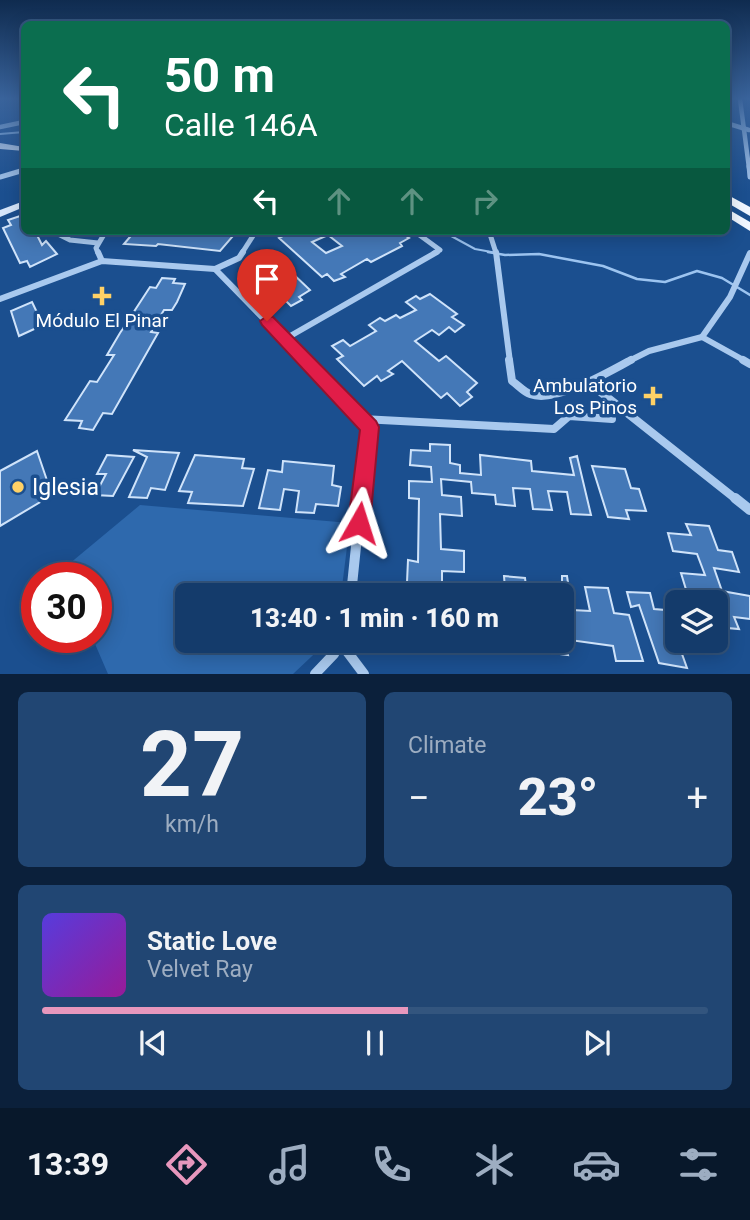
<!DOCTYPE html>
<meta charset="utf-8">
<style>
:root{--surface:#143b6b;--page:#214673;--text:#f1f3f6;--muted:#9dadc1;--line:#33557e;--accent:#e797bd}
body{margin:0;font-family:Roboto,sans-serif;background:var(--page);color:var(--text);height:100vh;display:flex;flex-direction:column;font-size:26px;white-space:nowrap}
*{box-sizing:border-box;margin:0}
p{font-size:23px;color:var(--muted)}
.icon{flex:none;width:38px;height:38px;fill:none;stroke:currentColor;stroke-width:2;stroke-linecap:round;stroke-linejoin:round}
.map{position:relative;height:674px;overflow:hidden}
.details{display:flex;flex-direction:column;gap:18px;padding:18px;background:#0b203b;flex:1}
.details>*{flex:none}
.top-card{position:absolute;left:21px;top:21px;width:709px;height:214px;border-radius:10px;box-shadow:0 4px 18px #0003,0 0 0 2px var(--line);background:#0b6e4f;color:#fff;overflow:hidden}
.buttons{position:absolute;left:665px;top:590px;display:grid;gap:14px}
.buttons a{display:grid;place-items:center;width:63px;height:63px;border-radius:10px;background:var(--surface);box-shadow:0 4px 18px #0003,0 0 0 2px var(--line);font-size:35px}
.speed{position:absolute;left:21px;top:562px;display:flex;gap:14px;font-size:35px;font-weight:700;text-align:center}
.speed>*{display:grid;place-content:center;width:91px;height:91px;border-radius:50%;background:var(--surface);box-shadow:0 4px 18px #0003,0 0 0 2px var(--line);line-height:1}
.speed .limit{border:10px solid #d22;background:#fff;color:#111}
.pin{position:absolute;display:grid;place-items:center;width:60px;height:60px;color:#fff;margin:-72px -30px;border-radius:50% 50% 50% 0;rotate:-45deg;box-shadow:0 0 7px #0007}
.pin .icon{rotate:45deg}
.me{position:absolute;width:77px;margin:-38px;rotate:6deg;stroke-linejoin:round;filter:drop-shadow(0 0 5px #0008)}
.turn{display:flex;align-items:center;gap:24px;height:147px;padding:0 28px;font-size:32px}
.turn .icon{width:91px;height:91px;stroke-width:2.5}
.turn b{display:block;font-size:49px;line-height:60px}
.lanes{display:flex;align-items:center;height:66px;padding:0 28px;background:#0003;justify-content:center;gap:35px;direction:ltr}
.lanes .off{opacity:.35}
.big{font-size:52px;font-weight:800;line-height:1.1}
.details .widget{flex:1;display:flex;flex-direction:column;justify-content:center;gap:10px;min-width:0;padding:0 24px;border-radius:10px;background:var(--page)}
.details .dial{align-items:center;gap:0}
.dial b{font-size:91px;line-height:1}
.song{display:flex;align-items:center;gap:21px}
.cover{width:84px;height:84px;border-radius:10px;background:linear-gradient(135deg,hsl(250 70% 55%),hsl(300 70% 35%))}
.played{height:7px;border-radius:4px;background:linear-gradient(90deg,var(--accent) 55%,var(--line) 55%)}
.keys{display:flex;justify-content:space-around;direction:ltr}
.heat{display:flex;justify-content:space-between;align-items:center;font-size:38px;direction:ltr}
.details .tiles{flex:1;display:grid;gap:18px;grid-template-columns:1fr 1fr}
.widget:last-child{grid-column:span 2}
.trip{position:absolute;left:175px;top:583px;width:399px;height:70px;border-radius:10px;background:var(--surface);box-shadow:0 4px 18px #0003,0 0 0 2px var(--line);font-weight:800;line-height:70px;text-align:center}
.tab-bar{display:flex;height:112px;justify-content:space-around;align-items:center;background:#08182b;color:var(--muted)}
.tab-bar .icon{width:49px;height:49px}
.tab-bar .on{color:var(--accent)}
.tab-bar b{font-size:32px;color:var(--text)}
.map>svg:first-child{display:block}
.green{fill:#2e69ad}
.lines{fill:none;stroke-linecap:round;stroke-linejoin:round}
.stream-far1{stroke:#9cc4f0;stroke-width:2}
.stream{stroke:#9cc4f0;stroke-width:2.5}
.building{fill:#4478b7;stroke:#cfe3fa;stroke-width:2;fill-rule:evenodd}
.street-far4{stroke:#a9c9ee;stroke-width:4.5}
.street-far3{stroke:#a9c9ee;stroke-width:5}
.street-far2{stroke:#a9c9ee;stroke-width:6}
.street-far1{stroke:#a9c9ee;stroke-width:8}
.street{stroke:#a9c9ee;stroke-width:10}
.secondary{fill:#d6e6fa;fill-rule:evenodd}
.primary{fill:#f0f6ff;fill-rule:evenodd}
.route{fill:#e11d48;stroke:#92132f;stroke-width:2}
.poi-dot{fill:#ffd166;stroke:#1b4f8f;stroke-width:2.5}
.labels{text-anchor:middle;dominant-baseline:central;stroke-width:7;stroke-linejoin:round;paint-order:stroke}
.poi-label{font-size:19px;fill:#fff;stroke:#1b4f8f}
.near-poi-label{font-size:23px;fill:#fff;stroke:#1b4f8f;text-anchor:start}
</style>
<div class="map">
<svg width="750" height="674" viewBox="0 0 750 674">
<rect width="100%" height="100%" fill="#1b4f8f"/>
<!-- green -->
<path class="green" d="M140 505 350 523 341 595H187V640L328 641 293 674H108L92 637H96V578L67 577 63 569Z"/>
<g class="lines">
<!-- stream-far1 -->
<g class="stream-far1">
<path d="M0 134 24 132"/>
<path d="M442 231 475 249 497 253"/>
</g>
<!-- stream -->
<path class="stream" d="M488 252 505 255 539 254 603 266 637 279 665 282 697 271 722 278 750 295"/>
</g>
<!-- building -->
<g class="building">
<path d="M20 216 24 217V231H35L42 245 46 241 57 254 30 267 27 261 20 263 3 228 11 225 8 220Z"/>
<path d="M135 231H205L233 236 220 251 158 244 156 246 124 244Z"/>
<path d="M277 231H398L409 238 400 243 402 246 371 262 367 259 341 274 345 277 334 281 327 274 322 277 300 257 279 238 283 236ZM328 235 342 246 326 253 312 242Z"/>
<path d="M279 267 285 274 291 272 310 290 299 297 302 300 291 306 282 297 276 300 258 280Z"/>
<path d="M162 278 175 279 173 283 185 284 177 302 172 310H164L151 332 158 333 112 414 103 413 93 430 79 428 82 421 65 420 90 381 97 382 114 355H107L120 333 150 287 156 288Z"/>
<path d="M430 294 457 314 452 317 464 325 455 332 449 327 439 335 432 330 415 341 439 361 446 356 477 383 467 392 472 397 460 406 447 393 441 398 402 361 388 371 393 374 381 381 377 376 364 386 337 359 343 356 332 346 343 340 350 346 376 331 369 325 380 318 385 321 396 315 400 318 416 310 406 302 416 296 420 299Z"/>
<path d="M32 302 43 325 19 336 11 311Z"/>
<path d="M430 444 450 445V463L460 465V473L481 475 480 455 531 461 532 471 574 475 570 458 577 456 591 515 571 514 567 492 548 491 552 510 533 509 530 489 513 488 515 506 496 504 495 495 472 493 471 482 441 479 442 495 461 497 462 516 440 514 441 549 464 551V572L442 571V595H431V585L407 582 408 560 418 562 419 499 409 498V481L432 482 431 467 410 465 411 450 430 451Z"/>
<path d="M133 450 179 453 165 490 151 488 147 498 129 497 147 457Z"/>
<path d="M37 451 52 495 0 526V471Z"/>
<path d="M107 455 134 457 113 496 95 495 106 474H97Z"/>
<path d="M195 455 244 459 242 468 254 469 243 506 188 503 192 492 179 491Z"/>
<path d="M283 461 334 466 332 485 341 487 338 506 316 504 314 513 296 512 299 491 284 489 280 510 259 508 268 470 282 472Z"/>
<path d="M592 466 625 469 631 488 639 489 646 511 626 510 629 519 608 517Z"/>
<path d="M686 524 709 526 718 550 732 552 739 572 714 568 722 591 750 596V619L734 617 739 629 716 627V602H704L703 599 688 596 681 573 705 575 697 554 673 551 668 533 691 535Z"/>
<path d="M504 576 525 578 527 595H479V586L505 589Z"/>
<path d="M562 576H567L572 610 590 611 585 587 608 588 614 613 629 615 643 661H616L613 646 562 639V595H545L544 582 562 583Z"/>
<path d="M627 592 650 593 654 609 677 611V640L687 668 659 663 639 605 631 607Z"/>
<path d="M536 640H564L568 655 537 651Z"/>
</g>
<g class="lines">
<!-- street-far4 -->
<g class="street-far4">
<path d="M740 99 749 168"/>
<path d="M726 123 749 130"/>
<path d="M0 127 24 122"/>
</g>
<!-- street-far3 -->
<g class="street-far3">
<path d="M749 166 750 177"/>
<path d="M0 177 24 170"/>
<path d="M52 231 70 240 98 243"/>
<path d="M414 231 440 250 434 253"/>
<path d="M489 231 496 253"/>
<path d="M554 231 568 234"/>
<path d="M98 253 96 248 106 231"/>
<path d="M242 253 256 231"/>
</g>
<!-- street-far2 -->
<g class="street-far2">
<path d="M98 252 102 261"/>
<path d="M496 252 510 362"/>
<path d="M215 269 239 258 243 252"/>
<path d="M0 299 102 261 215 269 306 362"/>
<path d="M285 339 437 252"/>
<path d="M627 362 649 351 702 337"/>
<path d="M747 362 702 337 730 297 750 253"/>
</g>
<!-- street-far1 -->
<g class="street-far1">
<path d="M304 360 369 427 361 500"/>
<path d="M509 360 512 381C518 385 524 392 530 394 555 404 608 372 631 360"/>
<path d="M743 360 750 364"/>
<path d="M588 382 737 500"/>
<path d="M362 419 554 429 569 416 612 419"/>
</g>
<!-- street -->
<g class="street">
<path d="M735 498 750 510"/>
<path d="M351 595 361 498"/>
<path d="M340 642 364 674"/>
<path d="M315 674 334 654 340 640"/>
</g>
<!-- secondary -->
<g class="secondary">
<path d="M0 143 24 147V151L0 149Z"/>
<path d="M24 201V207L0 217V210Z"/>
</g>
<!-- primary -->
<g class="primary">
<path d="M726 194 750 207V216L726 202Z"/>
<path d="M726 208 750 222V231L726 216Z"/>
</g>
</g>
<!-- sky -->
<linearGradient id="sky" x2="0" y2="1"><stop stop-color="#0f2b4f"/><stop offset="0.51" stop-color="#39639b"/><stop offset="1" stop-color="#39639b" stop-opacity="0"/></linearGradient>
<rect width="750" height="193" fill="url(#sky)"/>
<!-- route -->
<path class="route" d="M267 316 273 317 376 421 379 427 370 523 367 531 359 534 351 531 348 523 360 430 262 325 260 321Z"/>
<!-- markers -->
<g class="poi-dot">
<path d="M98.5 285.5h7v7h7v7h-7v7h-7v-7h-7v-7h7z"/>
<path d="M649.5 385.5h7v7h7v7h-7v7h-7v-7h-7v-7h7z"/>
<circle cx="18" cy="487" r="7"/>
</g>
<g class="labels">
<!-- poi labels -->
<g class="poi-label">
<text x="102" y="320">Módulo El Pinar</text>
<text x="637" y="385" text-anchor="end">Ambulatorio<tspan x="637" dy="22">Los Pinos</tspan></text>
</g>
<!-- near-poi labels -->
<g class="near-poi-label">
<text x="32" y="487">Iglesia</text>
</g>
</g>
</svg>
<div class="buttons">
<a><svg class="icon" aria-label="layers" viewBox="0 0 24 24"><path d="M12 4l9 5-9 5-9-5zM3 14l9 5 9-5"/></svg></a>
</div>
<div class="speed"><div class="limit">30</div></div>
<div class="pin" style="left:267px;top:321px;background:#d93025"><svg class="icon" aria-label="arrive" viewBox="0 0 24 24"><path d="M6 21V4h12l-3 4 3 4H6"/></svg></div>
<svg class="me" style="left:359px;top:523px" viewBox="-20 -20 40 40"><path d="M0-17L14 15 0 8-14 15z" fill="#e11d48" stroke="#fff" stroke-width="4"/></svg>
<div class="trip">13:40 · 1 min · 160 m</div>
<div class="top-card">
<div class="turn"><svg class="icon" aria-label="left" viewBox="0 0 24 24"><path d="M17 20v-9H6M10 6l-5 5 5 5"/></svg><div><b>50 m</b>Calle 146A</div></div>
<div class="lanes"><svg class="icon" aria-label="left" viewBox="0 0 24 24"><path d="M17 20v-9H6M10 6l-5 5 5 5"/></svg><svg class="icon off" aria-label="ahead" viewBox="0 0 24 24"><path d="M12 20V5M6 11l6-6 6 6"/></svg><svg class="icon off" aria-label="ahead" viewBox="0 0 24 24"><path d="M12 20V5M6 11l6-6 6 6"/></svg><svg class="icon off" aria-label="right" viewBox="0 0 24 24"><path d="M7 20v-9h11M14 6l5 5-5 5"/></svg></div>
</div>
</div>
<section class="details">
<div class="tiles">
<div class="widget dial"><b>27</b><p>km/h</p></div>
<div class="widget"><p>Climate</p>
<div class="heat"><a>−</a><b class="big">23°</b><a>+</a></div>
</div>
<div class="widget">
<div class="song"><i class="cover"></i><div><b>Static Love</b><p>Velvet Ray</p></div></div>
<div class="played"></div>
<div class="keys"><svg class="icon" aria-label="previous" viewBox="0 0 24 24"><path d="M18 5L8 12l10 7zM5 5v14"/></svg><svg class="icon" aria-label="pause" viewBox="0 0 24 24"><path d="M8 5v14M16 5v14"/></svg><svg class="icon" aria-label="next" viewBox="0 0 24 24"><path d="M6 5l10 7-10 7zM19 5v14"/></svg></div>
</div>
</div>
</section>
<nav class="tab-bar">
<b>13:39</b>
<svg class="icon on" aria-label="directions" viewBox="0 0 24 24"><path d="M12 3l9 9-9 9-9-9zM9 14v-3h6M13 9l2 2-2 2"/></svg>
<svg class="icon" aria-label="music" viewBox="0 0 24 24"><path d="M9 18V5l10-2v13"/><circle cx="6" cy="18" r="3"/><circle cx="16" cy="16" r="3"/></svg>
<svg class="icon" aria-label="phone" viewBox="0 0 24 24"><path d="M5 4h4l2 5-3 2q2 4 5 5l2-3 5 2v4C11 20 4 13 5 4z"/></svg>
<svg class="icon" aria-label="climate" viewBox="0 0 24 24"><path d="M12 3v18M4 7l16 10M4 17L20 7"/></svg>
<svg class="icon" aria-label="car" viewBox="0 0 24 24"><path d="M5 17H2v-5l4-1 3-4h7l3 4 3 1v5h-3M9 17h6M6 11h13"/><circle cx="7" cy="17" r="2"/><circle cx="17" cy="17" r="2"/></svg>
<svg class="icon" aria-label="filters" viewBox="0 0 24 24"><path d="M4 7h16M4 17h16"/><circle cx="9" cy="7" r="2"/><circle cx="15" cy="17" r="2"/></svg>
</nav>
